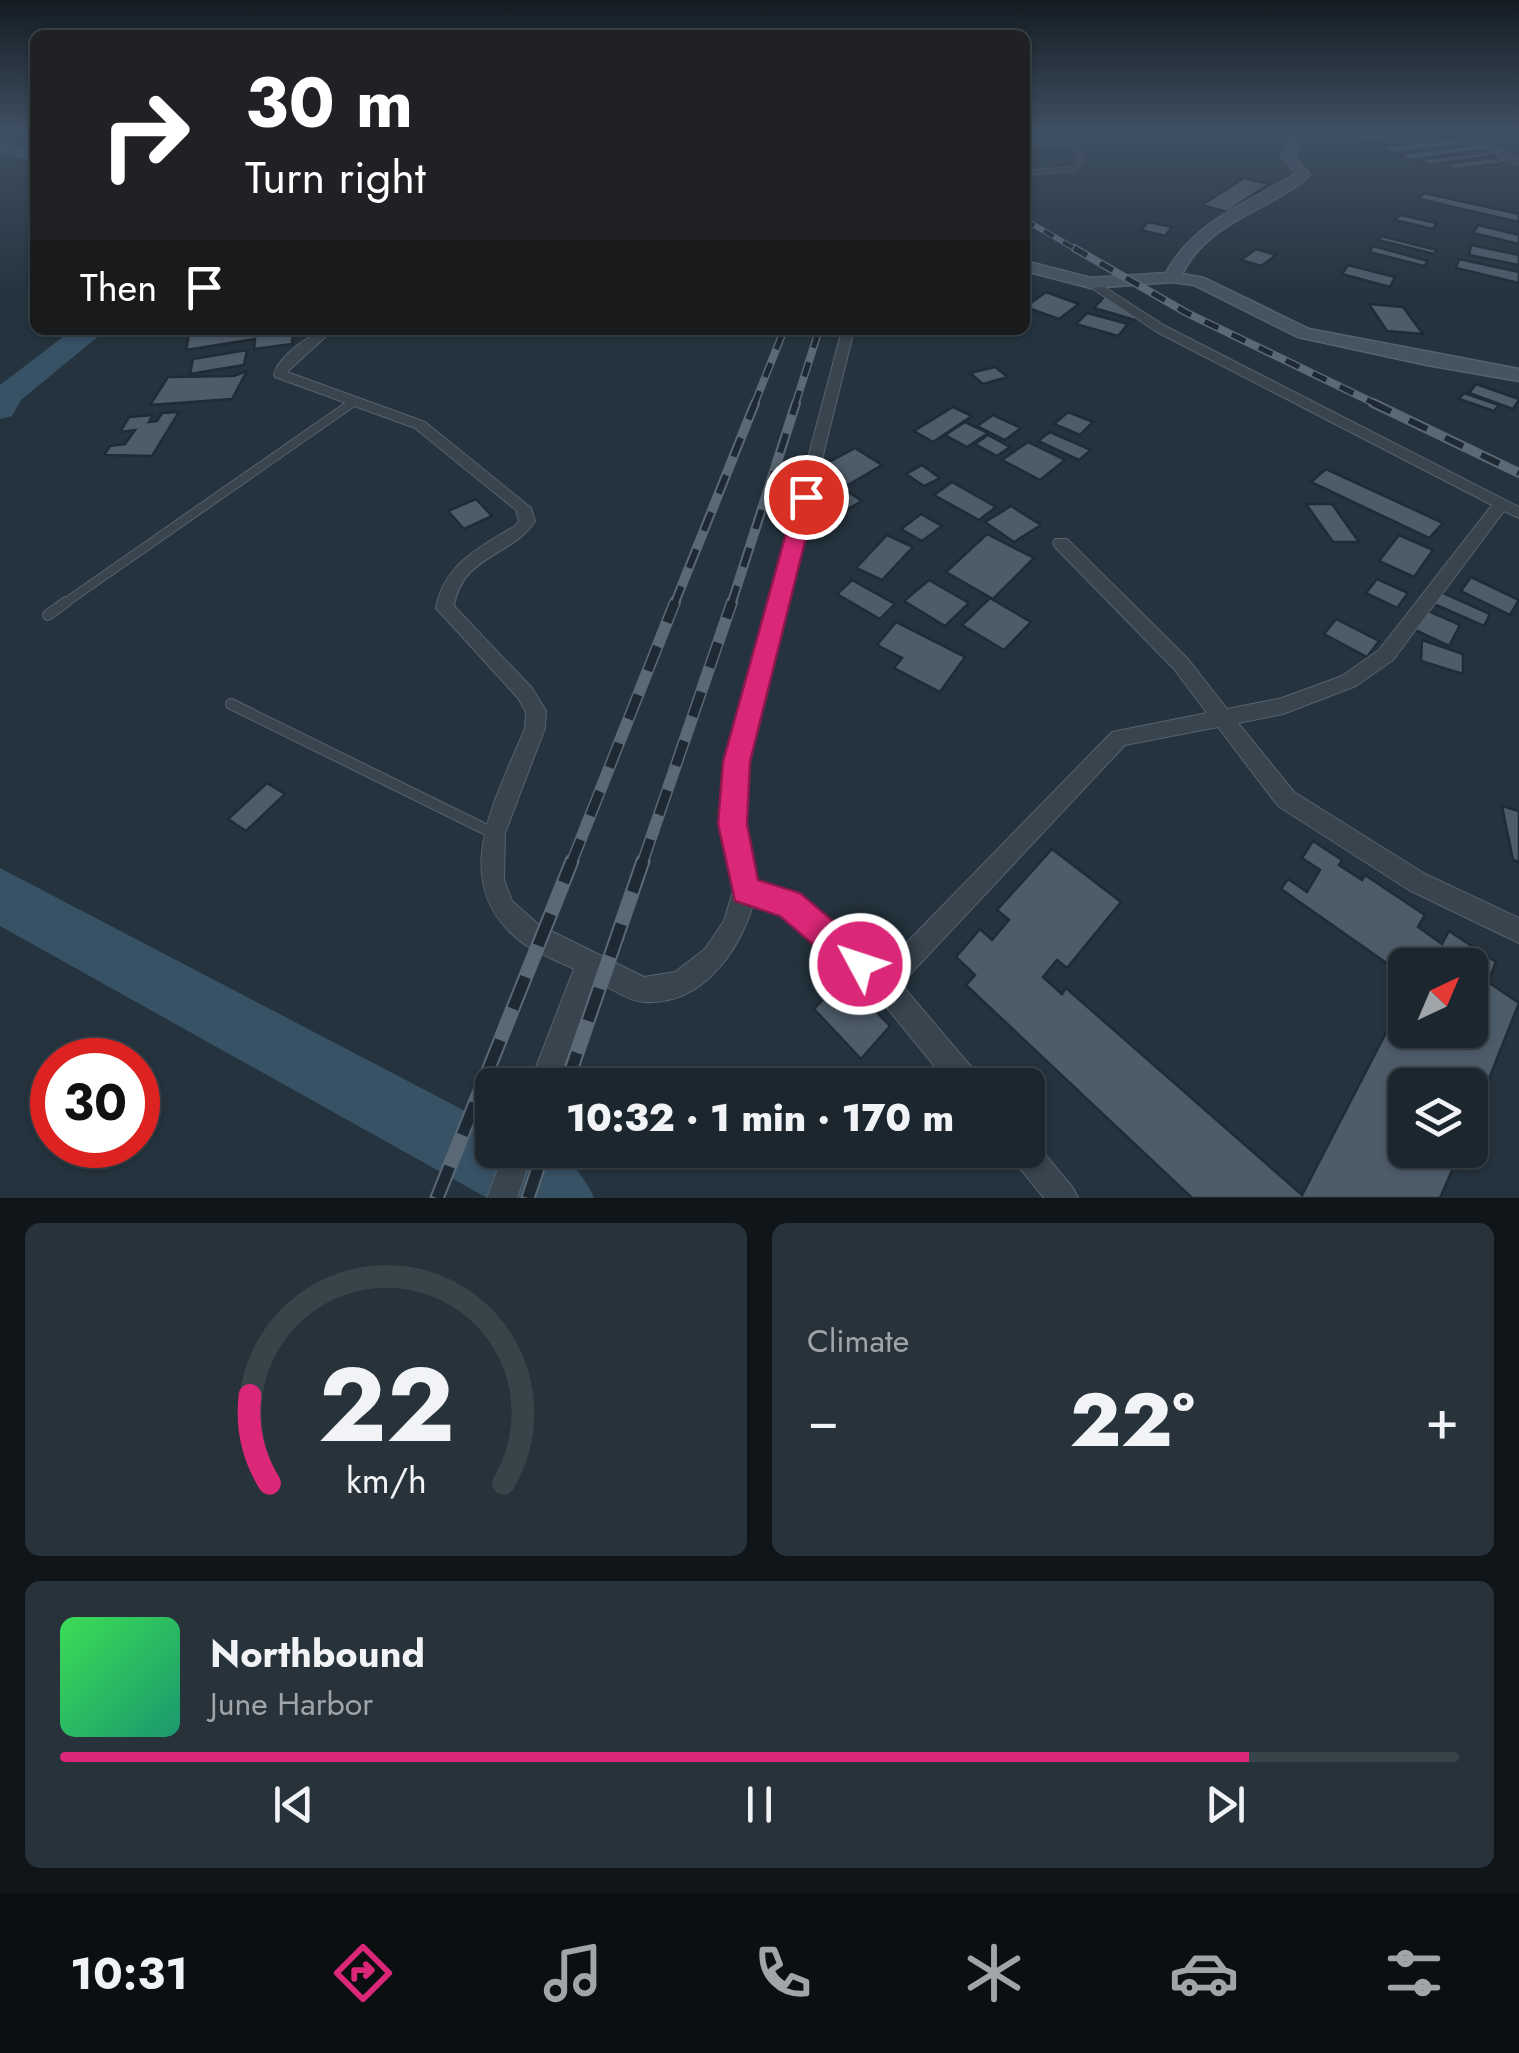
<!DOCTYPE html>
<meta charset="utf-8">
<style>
:root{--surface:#1b262e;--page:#28323a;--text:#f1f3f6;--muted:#a0a5aa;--line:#39434a;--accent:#db2777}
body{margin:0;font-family:Jost,sans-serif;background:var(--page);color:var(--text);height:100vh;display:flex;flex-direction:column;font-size:38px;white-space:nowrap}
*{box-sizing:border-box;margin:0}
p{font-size:32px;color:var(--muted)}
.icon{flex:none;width:55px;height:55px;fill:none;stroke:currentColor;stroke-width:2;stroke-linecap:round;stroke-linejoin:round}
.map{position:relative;height:1198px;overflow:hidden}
.sheet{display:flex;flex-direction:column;gap:25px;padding:25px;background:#0f1519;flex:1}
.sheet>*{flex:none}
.banner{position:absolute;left:30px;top:30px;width:1000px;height:305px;border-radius:15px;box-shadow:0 2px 8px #0004,0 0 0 2px var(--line);background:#202124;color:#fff;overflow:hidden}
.needle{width:65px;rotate:44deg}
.controls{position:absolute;left:1388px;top:948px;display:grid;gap:20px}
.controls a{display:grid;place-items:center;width:100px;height:100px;border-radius:15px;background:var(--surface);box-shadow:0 2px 8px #0004,0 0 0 2px var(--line);font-size:50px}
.speed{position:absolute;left:30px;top:1038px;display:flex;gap:20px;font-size:50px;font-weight:700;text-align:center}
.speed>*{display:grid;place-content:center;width:130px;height:130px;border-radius:50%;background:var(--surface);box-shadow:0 2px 8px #0004,0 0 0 2px var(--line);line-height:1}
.speed .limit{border:15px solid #d22;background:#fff;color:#111}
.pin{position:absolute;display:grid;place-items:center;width:85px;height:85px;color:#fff;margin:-42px;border:5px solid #fff;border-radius:50%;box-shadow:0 2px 10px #0007}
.me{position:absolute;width:110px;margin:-55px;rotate:310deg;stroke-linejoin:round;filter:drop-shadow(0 0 8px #0008)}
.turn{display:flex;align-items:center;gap:35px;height:210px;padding:0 50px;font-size:45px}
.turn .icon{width:130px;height:130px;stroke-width:2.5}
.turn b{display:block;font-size:70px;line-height:85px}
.then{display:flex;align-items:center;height:95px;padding:0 50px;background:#0003;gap:20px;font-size:38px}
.big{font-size:75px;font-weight:800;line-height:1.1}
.sheet .widget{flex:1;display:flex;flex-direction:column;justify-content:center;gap:15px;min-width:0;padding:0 35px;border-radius:15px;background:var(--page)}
.sheet .dial{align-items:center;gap:0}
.dial svg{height:260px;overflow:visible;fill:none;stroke:var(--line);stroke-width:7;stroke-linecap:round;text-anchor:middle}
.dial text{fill:var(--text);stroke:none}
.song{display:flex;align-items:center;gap:30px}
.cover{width:120px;height:120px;border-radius:15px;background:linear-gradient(135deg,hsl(130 70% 55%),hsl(160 70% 35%))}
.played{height:10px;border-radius:5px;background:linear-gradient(90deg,var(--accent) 85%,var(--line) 85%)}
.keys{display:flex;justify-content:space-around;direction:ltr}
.heat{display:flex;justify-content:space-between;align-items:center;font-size:55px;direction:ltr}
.sheet .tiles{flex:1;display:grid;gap:25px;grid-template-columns:1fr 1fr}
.widget:last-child{grid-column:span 2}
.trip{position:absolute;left:475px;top:1068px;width:570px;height:100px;border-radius:15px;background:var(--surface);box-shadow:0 2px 8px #0004,0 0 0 2px var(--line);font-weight:800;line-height:100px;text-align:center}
.tab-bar{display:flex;height:160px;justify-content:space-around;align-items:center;background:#0b0f12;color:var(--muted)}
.tab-bar .icon{width:70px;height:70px}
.tab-bar .on{color:var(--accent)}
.tab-bar b{font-size:45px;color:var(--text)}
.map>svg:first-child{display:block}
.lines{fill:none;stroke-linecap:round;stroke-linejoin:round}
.river{fill:#375165;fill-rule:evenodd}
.building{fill:#4d5c69;stroke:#1f2b35;stroke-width:2.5}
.lane-far3-casing{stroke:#56626c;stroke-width:6}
.lane-far2-casing{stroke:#56626c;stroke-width:8}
.lane-far1-casing{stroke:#56626c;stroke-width:10}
.lane-casing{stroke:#56626c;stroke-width:12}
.street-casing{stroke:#56626c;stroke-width:2}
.secondary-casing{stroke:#56626c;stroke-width:3}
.lane-far3{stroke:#38444e;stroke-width:5}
.lane-far2{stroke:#38444e;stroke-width:6}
.lane-far1{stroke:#38444e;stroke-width:8}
.lane{stroke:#38444e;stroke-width:10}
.street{fill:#38444e;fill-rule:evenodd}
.secondary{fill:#465461;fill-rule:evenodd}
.rail-far4-casing{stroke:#5a6975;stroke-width:6}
.rail-far3-casing{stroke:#5a6975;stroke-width:8}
.rail-far2-casing{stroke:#5a6975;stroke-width:10}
.rail-far1-casing{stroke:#5a6975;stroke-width:12}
.rail-casing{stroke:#5a6975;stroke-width:15}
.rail-far4{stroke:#1d2933;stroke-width:4;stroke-dasharray:11;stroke-linecap:butt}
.rail-far3{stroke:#1d2933;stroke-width:5;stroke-dasharray:15;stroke-linecap:butt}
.rail-far2{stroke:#1d2933;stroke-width:6;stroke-dasharray:20;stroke-linecap:butt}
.rail-far1{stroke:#1d2933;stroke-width:9;stroke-dasharray:26;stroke-linecap:butt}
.rail{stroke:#1d2933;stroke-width:11;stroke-dasharray:34;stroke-linecap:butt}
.route{fill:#db2777;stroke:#8e194d;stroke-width:2.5}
</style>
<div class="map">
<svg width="1519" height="1198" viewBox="0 0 1519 1198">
<rect width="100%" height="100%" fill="#24333e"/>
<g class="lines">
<!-- river -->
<g class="river">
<path d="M0 143 35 148V160L0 155Z"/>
<path d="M72 330H106L21 400 12 416 0 419V385Z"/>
<path d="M0 868 492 1125V1150C540 1150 574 1150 594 1198H487L0 926Z"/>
</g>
</g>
<!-- building -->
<g class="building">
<path d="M1356 132 1447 131 1449 132 1360 141 1350 136 1364 135Z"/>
<path d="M1463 137 1477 142 1395 153 1379 147Z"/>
<path d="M1479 145 1488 149 1411 160 1398 154Z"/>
<path d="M1487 152 1496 155 1429 165 1417 160Z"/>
<path d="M1493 158 1506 163 1455 169 1443 164Z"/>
<path d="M1244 178 1269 184 1227 212 1202 205Z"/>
<path d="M1424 193 1519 214V222L1419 199Z"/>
<path d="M1400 215 1437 223 1433 229 1395 220Z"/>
<path d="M1148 222 1172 227 1165 236 1141 230Z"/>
<path d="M1478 225 1519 235V244L1473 233Z"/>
<path d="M1381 236 1437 250 1434 254 1378 240Z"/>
<path d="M1471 245 1519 255V265L1469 255Z"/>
<path d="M1373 246 1428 261 1424 266 1369 252Z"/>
<path d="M1256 249 1276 255 1261 266 1241 260Z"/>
<path d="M1459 259 1519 272V283L1456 268Z"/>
<path d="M1348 265 1395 277 1390 287 1342 274Z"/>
<path d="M1046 292 1079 304 1059 319 1025 307Z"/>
<path d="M1105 296 1138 317 1135 320 1094 308Z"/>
<path d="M1369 304 1403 307 1423 334 1387 331Z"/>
<path d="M1087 313 1128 324 1118 336 1076 324Z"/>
<path d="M223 330H293L292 344 254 349 255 339 186 350 189 335Z"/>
<path d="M247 350 244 365 190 374 193 359Z"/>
<path d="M995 367 1008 377 983 384 970 373Z"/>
<path d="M247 371 232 399 150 405 168 377 234 376Z"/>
<path d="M1476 384 1519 399V400L1513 409 1469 393Z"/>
<path d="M1464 393 1499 405 1494 411 1459 399Z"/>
<path d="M953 407 972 416 933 442 914 431Z"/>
<path d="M179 412 152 456 104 455 110 446 125 444 135 430 120 432 129 417 153 415 149 422 157 421 162 413Z"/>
<path d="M1068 412 1093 422 1080 435 1054 424Z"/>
<path d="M993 415 1021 428 1005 440 977 426Z"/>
<path d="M965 422 988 433 967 447 945 435Z"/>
<path d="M1050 432 1091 450 1079 460 1038 441Z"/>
<path d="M988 435 1010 447 997 456 975 444Z"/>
<path d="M1028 442 1065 460 1040 480 1002 460Z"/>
<path d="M855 448 882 465 848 485 820 467Z"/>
<path d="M922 465 940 478 924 486 906 474Z"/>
<path d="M1326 469 1443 523 1429 538 1311 482Z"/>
<path d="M952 482 996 507 979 520 934 495Z"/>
<path d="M839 486 862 501 846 510 823 495Z"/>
<path d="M476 499 492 516 464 529 448 511Z"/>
<path d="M1306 504H1332L1359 542H1333Z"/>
<path d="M1011 506 1041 525 1014 542 985 522Z"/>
<path d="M921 514 942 526 922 541 901 529Z"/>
<path d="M987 534 1034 558 993 599 946 572Z"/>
<path d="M887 535 913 547 882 580 856 568Z"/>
<path d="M1399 535 1433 550 1414 577 1379 561Z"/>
<path d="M1471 577 1519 600 1510 615 1461 591Z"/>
<path d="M1377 579 1408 593 1397 608 1366 593Z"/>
<path d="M852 580 895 604 880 619 837 594Z"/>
<path d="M929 580 969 603 945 626 904 601Z"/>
<path d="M1441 592 1490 614 1484 626 1434 604Z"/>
<path d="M990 598 1031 622 1004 650 962 625Z"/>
<path d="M1424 609 1460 625 1449 646 1413 629Z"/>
<path d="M1336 619 1379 641 1367 657 1324 634Z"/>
<path d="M896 622 965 657 940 692 894 668 902 658 877 645Z"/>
<path d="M1422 640 1463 654V674L1421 661Z"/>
<path d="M267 783 285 794 246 831 228 819Z"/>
<path d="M1502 806 1519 811V862L1513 860Z"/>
<path d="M1313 841 1342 860 1339 865 1362 880 1365 875 1425 915 1418 927 1442 944 1449 931 1496 962 1488 982 1519 1003 1470 1127V1085H1405V1150H1461L1440 1198H1192L966 985 975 975 956 957 980 929 992 940 1009 920 997 910 1052 849 1121 902 1067 968 1057 960 1043 977 1062 994 1066 988 1302 1195 1405 996V1030H1470V965H1405V976L1281 889 1288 879 1307 892 1320 870 1302 858Z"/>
<path d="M844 978 890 1026 861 1059 814 1009Z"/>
</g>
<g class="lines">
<defs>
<g id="lane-far3">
<path d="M1025 144 1077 142"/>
<path d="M1025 173 1075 169 1081 157 1077 142 1065 131"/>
</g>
<path id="lane-far2" d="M348 405 354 401"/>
<path id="lane-far1" d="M62 605 352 403"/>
<g id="lane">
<path d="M48 615 66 602"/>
<path d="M231 704 493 833"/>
</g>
<g id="street">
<path d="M1452 131C1477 130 1496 154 1519 158V164L1502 160 1497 154Z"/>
<path d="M1087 281H1095L1165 326 1519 507V518L1504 511 1393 660 1356 686 1283 714 1238 723 1294 792 1425 874 1519 918V943L1409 890 1278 806 1218 727 1125 745 901 984 978 1075 982 1085H950L875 993 782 913 753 905C738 953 702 1005 645 1002 630 1002 609 987 595 980L557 1085H529L574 969C557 960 534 953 519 940 446 881 497 798 525 728L526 712 518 698 436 608C444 564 480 547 515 526L519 521 516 510 415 428 275 377 274 374C280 355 313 330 333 330L287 372 425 422 531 508 535 521C512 557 462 555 454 606L532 688 546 711 545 728 505 833 504 880 512 901 539 925 644 977 675 972 705 949 724 921 733 891 721 824 727 762 842 330H854L747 762 743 824 755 883 797 896 883 967 1112 732 1207 713 1174 669 1055 547 1053 543 1055 539H1067L1188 659 1227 709 1282 698 1342 676 1379 650 1492 505 1157 332 1087 285Z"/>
<path d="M1028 1138 1033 1140 1073 1188 1078 1198H1044L1013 1160 1009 1150H1028Z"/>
<path d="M505 1150H533L517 1198H487Z"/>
</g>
<g id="secondary">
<path d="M28 131H35V134L30 133Z"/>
<path d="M1270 131H1283L1303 142 1294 156 1310 175C1268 212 1209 220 1182 274L1204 278 1309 329 1519 369V381L1427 365 1298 337 1194 285 1172 282 1091 288 1025 271V261L1091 278 1166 273C1194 221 1249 202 1296 174L1281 156 1291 145Z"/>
</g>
</defs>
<!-- lane-far3 casing -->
<use href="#lane-far3" class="lane-far3-casing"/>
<!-- lane-far2 casing -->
<use href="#lane-far2" class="lane-far2-casing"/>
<!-- lane-far1 casing -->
<use href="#lane-far1" class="lane-far1-casing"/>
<!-- lane casing -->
<use href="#lane" class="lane-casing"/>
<!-- street casing -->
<use href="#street" class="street-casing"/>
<!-- secondary casing -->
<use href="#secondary" class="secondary-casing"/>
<!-- lane-far3 -->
<use href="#lane-far3" class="lane-far3"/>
<!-- lane-far2 -->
<use href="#lane-far2" class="lane-far2"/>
<!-- lane-far1 -->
<use href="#lane-far1" class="lane-far1"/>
<!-- lane -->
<use href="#lane" class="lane"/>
<!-- street -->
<use href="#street" class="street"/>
<!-- secondary -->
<use href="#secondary" class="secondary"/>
<defs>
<path id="rail-far4" d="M1025 220 1079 251"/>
<g id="rail-far3">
<path d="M1074 248 1187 313 1378 405"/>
<path d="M754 405 784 330"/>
<path d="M795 405 819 330"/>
</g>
<g id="rail-far2">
<path d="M1373 403 1519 473"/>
<path d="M674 605 755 403"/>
<path d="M731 605 796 403"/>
</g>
<g id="rail-far1">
<path d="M571 864 675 602"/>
<path d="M642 864 732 602"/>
</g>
<g id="rail">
<path d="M566 1085 643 861"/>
<path d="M437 1198 572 861"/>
<path d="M528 1198 544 1150"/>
</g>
</defs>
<!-- rail-far4 casing -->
<use href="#rail-far4" class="rail-far4-casing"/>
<!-- rail-far3 casing -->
<use href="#rail-far3" class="rail-far3-casing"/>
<!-- rail-far2 casing -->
<use href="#rail-far2" class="rail-far2-casing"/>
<!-- rail-far1 casing -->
<use href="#rail-far1" class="rail-far1-casing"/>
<!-- rail casing -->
<use href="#rail" class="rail-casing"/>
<!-- rail-far4 -->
<use href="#rail-far4" class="rail-far4"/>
<!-- rail-far3 -->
<use href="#rail-far3" class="rail-far3"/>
<!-- rail-far2 -->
<use href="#rail-far2" class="rail-far2"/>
<!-- rail-far1 -->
<use href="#rail-far1" class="rail-far1"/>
<!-- rail -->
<use href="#rail" class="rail"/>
</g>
<!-- sky -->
<linearGradient id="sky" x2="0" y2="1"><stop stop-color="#141c22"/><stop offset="0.44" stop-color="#3f5063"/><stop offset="1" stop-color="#3f5063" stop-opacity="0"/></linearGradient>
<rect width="1519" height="298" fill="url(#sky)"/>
<!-- route -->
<path class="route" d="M806 490 816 497 750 762 747 824 758 880 800 893 871 953 876 964 871 975 860 980 849 975 780 916 735 901 718 824 723 762 796 497Z"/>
</svg>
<div class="controls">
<a><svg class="needle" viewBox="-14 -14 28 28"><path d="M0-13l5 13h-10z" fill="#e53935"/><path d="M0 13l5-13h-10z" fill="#a0a5aa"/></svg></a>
<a><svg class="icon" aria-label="layers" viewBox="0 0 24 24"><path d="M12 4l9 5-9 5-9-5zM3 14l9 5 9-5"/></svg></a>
</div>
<div class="speed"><div class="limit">30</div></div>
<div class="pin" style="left:806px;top:497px;background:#d93025"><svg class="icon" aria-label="arrive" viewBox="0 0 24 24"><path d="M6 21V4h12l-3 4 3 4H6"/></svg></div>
<svg class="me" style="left:860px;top:964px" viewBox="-20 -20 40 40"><circle r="17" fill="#db2777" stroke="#fff" stroke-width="3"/><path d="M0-11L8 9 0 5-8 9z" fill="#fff"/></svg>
<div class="trip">10:32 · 1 min · 170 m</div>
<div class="banner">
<div class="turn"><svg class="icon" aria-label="right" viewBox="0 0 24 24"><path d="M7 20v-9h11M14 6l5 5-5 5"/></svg><div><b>30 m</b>Turn right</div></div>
<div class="then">Then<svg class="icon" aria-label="arrive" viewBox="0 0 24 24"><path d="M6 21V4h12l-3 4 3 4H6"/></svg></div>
</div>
</div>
<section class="sheet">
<div class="tiles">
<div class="widget dial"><svg viewBox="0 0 100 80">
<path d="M14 69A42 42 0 1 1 86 69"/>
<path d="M14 69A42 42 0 0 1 8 42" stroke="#db2777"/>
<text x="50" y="56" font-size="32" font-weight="700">22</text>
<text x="50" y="72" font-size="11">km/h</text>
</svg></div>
<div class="widget"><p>Climate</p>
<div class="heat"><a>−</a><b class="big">22°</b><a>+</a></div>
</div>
<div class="widget">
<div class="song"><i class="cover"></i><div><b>Northbound</b><p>June Harbor</p></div></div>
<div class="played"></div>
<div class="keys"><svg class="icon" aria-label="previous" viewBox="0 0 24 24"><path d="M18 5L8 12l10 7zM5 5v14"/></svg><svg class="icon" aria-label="pause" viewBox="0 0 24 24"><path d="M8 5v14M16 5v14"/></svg><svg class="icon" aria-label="next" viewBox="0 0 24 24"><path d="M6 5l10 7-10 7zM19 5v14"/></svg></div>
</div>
</div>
</section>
<nav class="tab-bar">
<b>10:31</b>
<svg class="icon on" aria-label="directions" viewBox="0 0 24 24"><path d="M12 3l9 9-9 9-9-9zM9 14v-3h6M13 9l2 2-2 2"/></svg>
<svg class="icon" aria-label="music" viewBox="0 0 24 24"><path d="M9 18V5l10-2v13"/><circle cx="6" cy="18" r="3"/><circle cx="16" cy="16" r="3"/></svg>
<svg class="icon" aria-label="phone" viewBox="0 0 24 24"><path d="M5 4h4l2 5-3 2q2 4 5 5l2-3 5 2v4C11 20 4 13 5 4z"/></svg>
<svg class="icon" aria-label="climate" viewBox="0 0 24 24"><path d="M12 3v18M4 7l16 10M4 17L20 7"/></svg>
<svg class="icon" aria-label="car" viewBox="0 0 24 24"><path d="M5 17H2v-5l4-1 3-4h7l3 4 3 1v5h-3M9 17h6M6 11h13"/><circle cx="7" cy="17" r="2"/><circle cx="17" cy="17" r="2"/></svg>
<svg class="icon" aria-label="filters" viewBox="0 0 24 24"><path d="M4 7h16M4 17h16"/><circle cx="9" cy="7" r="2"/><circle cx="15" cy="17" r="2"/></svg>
</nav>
